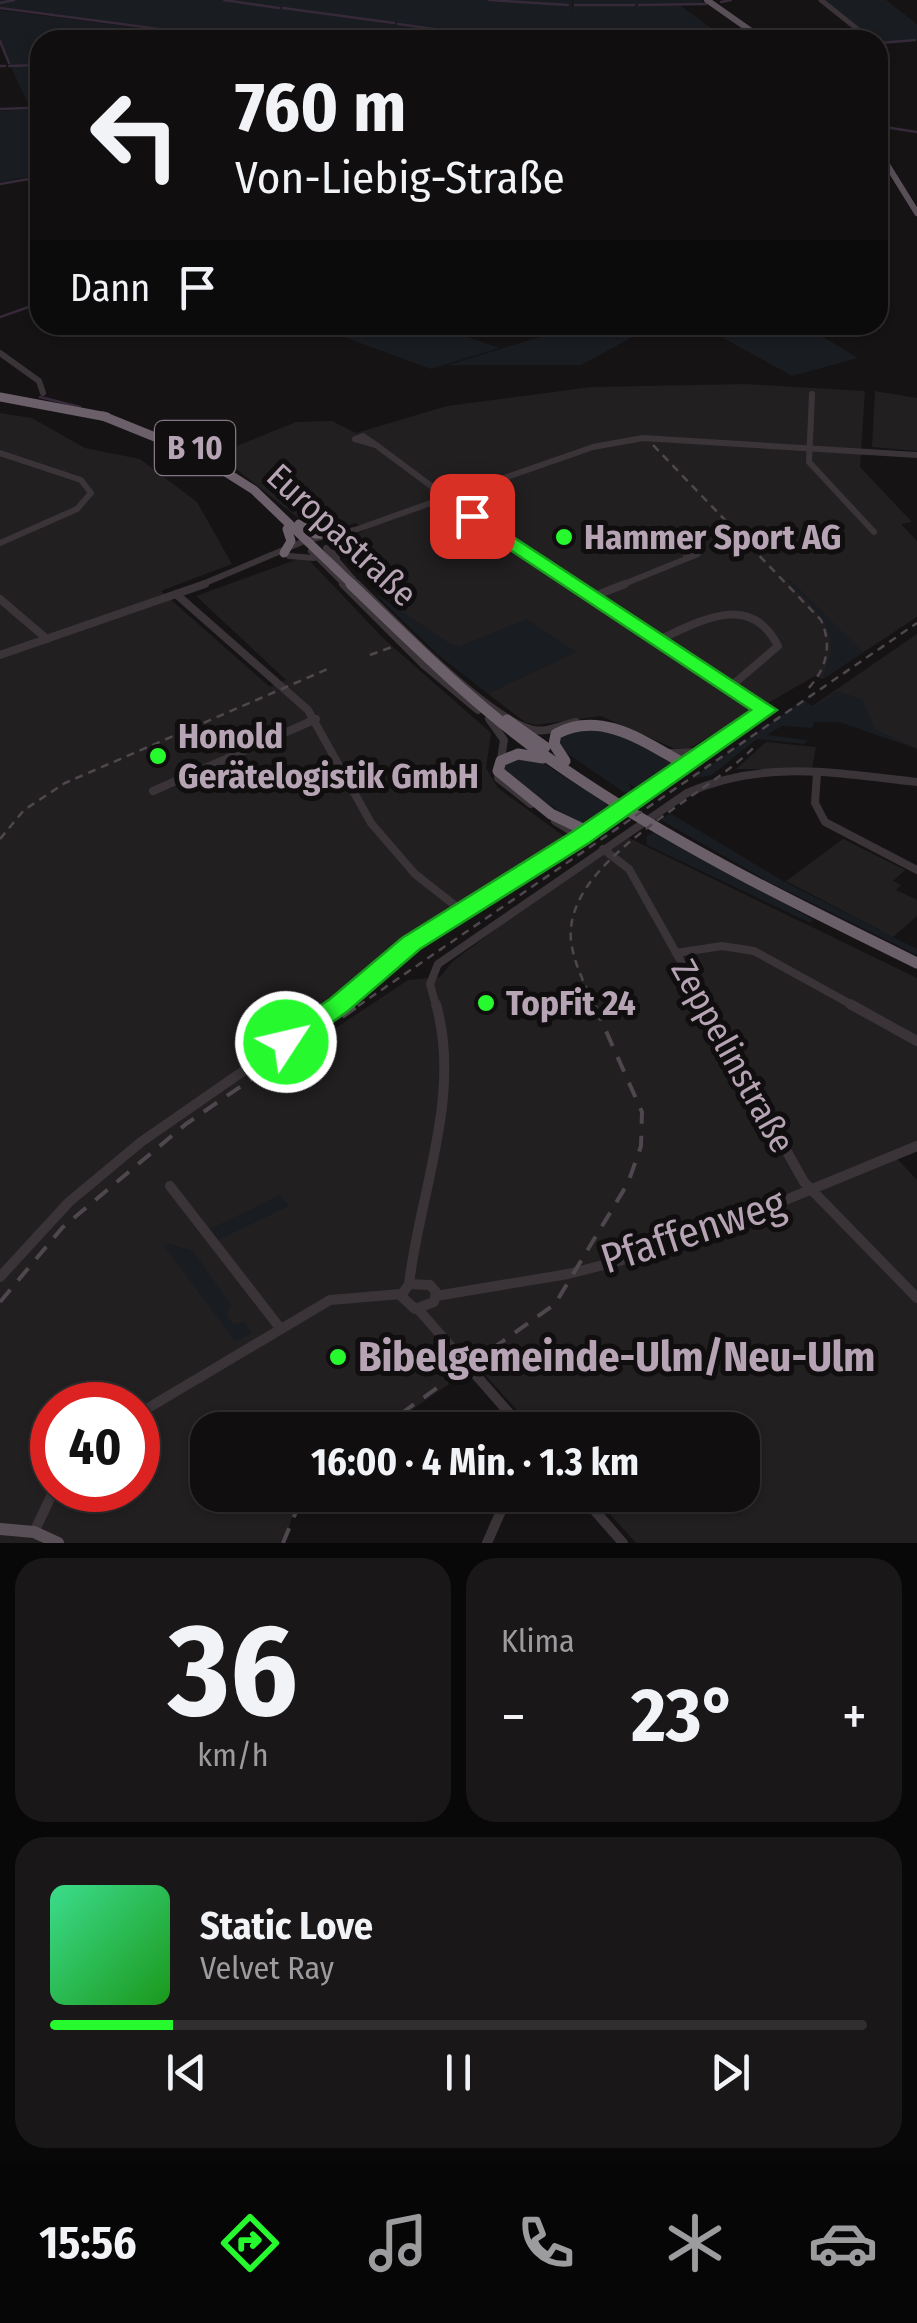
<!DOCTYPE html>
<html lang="de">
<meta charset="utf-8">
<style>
:root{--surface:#100e0f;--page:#191718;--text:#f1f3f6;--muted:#9c9c9e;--line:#302e2f;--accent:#26fa2e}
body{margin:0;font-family:"Fira Sans Condensed",sans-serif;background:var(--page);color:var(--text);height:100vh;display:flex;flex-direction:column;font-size:38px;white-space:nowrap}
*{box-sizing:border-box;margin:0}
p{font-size:32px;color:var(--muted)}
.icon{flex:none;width:55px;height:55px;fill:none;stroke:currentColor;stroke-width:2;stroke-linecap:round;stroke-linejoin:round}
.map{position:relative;height:1543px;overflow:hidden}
.details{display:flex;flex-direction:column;gap:15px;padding:15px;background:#090808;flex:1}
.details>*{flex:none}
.guide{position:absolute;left:30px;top:30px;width:858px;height:305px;border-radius:30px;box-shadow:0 2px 8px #0004,0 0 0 2px var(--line);background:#100e0f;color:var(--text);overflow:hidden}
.speed{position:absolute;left:30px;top:1382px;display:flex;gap:20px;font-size:50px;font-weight:700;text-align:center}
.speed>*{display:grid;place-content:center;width:130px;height:130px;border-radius:50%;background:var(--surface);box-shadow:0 2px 8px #0004,0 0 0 2px var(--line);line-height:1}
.speed .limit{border:15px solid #d22;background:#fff;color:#111}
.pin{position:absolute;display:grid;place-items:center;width:85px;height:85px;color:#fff;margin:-42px;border-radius:20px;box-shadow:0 5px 15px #0006}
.me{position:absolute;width:110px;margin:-55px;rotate:55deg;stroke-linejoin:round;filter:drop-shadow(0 0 8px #0008)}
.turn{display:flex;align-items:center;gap:35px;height:210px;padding:0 40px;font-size:45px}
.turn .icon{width:130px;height:130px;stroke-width:2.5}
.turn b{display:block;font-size:70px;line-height:85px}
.then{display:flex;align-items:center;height:95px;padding:0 40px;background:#0003;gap:20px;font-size:38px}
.big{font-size:75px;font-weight:700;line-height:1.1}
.details .card{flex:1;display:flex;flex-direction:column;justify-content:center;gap:15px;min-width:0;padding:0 35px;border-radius:30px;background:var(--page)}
.details .dial{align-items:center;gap:0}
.dial b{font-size:130px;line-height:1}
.song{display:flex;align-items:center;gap:30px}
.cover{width:120px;height:120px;border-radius:15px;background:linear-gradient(135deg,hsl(150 70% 55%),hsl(120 70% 35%))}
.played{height:10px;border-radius:5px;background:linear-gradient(90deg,var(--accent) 15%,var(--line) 15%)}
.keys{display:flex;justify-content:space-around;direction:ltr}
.heat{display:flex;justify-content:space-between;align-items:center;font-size:55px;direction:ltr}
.details .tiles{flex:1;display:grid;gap:15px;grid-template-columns:1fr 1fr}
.card:last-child{grid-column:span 2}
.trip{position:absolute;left:190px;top:1412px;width:570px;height:100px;border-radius:30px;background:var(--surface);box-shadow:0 2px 8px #0004,0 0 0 2px var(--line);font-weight:700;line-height:100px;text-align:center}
.tab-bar{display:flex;height:160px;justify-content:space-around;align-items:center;background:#060606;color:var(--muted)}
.tab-bar .icon{width:70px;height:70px}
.tab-bar .selected{color:var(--accent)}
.tab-bar b{font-size:45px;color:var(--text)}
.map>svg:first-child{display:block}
.built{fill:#221f21;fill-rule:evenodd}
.green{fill:#191c20}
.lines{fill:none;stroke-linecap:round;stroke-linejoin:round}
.stream{stroke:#362939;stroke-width:2.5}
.minor-far3{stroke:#3a3438;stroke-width:5}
.minor-far2{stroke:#3a3438;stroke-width:6}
.minor-far1{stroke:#3a3438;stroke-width:8}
.minor{stroke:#3a3438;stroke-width:10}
.major-far1{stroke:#595057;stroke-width:6}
.major{stroke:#595057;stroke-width:12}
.highway-far1{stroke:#6b5f6a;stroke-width:9}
.highway{stroke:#6b5f6a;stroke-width:11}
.rail-far1{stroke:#4f474e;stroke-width:2.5;stroke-dasharray:8 6;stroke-linecap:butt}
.rail{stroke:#4f474e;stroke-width:4;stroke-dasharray:16 12;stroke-linecap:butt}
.route{fill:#26fa2e;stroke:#19a21e;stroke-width:2.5}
.poi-dot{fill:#26fa2e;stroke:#100e0f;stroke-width:4}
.labels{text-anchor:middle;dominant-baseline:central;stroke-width:10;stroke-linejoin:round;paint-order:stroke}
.shield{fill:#100e0f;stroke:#847783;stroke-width:2.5}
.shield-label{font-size:32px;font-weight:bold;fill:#b6a4b5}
.street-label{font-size:35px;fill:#b6a4b5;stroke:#100e0f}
.poi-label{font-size:35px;font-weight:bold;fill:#b6a4b5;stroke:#100e0f;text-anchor:start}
.near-street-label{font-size:42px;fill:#b6a4b5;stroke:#100e0f}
.near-poi-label{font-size:42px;font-weight:bold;fill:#b6a4b5;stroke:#100e0f;text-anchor:start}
</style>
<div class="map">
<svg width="917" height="1543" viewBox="0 0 917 1543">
<rect width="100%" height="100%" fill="#151314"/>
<!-- built -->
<g class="built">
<path d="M746 384 865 391 860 467 912 522 901 524 917 541V617L823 679 815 676 688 749 673 748 601 716 536 725 525 722 488 694 340 554 347 538 366 530 355 523 331 531 311 528 217 454 296 422 332 421 356 433 447 406 591 387Z"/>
<path d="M875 391 917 398V451L872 447Z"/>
<path d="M0 413 32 418 85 448 140 459 197 502 232 564 161 591 270 687 286 680 196 596 298 559 309 560 384 639 491 733 486 768 498 788 565 837 394 943 301 1022 321 1038 408 980 440 977 452 962 516 914 629 838 917 978V1143L892 1153 917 1180V1543H636L593 1495H742V1430H535L476 1365 383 1430H208V1495H306L291 1520 285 1543H0ZM52 1405H138V1490H52Z"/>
<path d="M917 634V749L811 707Z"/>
<path d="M766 742 816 747 812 769H736Z"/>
<path d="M843 839 905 870 893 881 901 885 896 890 917 900V916L893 937 786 881Z"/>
</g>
<!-- green -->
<g class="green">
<path d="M0 0H572L573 12V0H700L705 4 681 6 728 40H241L0 9Z"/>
<path d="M822 0H886L917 24V40L878 43Z"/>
<path d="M0 10 163 31 155 36 167 38 168 32 228 40H40V106H29L0 44Z"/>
<path d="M28 109 40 124V175L0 182V111Z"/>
<path d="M311 325H433L500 348 431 369Z"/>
<path d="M579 325H655L581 365H448Z"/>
<path d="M700 325H824L812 330 858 358 792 376Z"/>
<path d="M790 580 863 652 823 679C823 671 830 659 831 649 832 620 805 599 787 581Z"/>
<path d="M372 591 449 643 460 646 527 619 576 652 488 694 438 655Z"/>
<path d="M837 691 862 699 875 729 917 749 839 722H814L812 728 782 726 767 735 807 740 804 744 757 739 712 775 691 779 803 700 814 707Z"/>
<path d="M607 727 674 763 675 765 639 791 628 782 634 795 631 797 562 750 556 741 561 733Z"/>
<path d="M508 759 540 761 613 808 581 825 502 774Z"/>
<path d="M670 813 783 881 917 949V955L767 881 661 820Z"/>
<path d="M653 832 666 837 814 920 810 923 647 845 646 837Z"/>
<path d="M280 1195 289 1206 218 1240 210 1229Z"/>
<path d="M169 1244 193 1251 231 1305 227 1315 233 1324 245 1322 253 1333 235 1342 164 1246Z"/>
</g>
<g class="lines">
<!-- stream -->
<g class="stream">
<path d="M224 0 279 8"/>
<path d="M489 0 568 5"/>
<path d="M721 2 731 0"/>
<path d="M0 3 14 0"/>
<path d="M575 5H634"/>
<path d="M639 5 706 4"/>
<path d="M0 8 174 31"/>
<path d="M283 8 394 23"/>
<path d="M398 24 514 40"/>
<path d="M178 32 237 40"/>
<path d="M0 41 9 63"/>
<path d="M880 43 915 40"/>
<path d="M0 66H5"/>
<path d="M9 66 40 65"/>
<path d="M31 108 40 107"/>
<path d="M0 109 27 108"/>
<path d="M878 126 917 132"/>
<path d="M0 184 40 177"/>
<path d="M0 317 40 303"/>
<path d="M40 397 80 407"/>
</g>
<!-- minor-far3 -->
<path class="minor-far3" d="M821 0 871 40"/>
<!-- minor-far2 -->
<g class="minor-far2">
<path d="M0 353 39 381 43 393"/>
<path d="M812 394 809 462 874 532"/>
<path d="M363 436 376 445 355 439Z"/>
<path d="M376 445 442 494"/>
<path d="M0 453 81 480 91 493 77 509 0 543"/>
<path d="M455 495 593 447 643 438 917 455"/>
<path d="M439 500 453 502 579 586"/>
<path d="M326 548 359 586"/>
<path d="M311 551 346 586"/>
<path d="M289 556 314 558"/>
<path d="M337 558 334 551 342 536"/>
<path d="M198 586 307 540 355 530 439 500 442 494 455 495 453 502"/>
<path d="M619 586 698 554 699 551 685 550 687 558"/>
</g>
<!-- minor-far1 -->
<g class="minor-far1">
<path d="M343 584 424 665 478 710"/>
<path d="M357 584C393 620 484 715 530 729 545 734 562 725 576 722"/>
<path d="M176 594 308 710 371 823 415 874 462 911"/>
<path d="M592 597 625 584"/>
<path d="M0 599 47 639"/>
<path d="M656 641C699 622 750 590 778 646L730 687"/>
<path d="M0 655 205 584"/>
<path d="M489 719 504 740 498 778 531 804"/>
<path d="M670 753 701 752"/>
<path d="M817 773 815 803 825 822 917 870"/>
<path d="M153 791 316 719"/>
<path d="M555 821 581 837"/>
<path d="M603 849 629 869 706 1006"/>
<path d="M676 953 722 946 754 951 854 1006"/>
<path d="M337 1006 413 942 581 837 766 711 575 584"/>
<path d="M436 1006 430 984 438 964 687 793C762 759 838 773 917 782"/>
</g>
<!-- minor -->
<g class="minor">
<path d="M704 1004 804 1182 917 1298"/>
<path d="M850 1004 917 1041"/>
<path d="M170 1186 280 1328"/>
<path d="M0 1277 69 1202 141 1142 340 1004"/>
<path d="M409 1284 430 1285 436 1292 434 1302 415 1309 401 1296Z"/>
<path d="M409 1284C420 1191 462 1096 436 1004"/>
<path d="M436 1296 568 1274 666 1249 917 1146"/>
<path d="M418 1309 524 1430"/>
<path d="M138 1414 330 1300 401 1294"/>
<path d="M581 1495 623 1543"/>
<path d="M34 1532 54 1490"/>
<path d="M487 1543 508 1495"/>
</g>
<!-- major-far1 -->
<g class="major-far1">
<path d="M707 0 764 40"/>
<path d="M878 150 917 213"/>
</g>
<!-- major -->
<path class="major" d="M0 1529 34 1532 58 1543"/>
<!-- highway-far1 -->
<g class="highway-far1">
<path d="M0 397 107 417"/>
<path d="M103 416 197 454 254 490 354 586"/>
<path d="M299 524 315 534H337"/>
<path d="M284 553 291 541 287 529"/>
</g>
<!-- highway -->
<g class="highway">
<path d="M351 584C415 645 478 709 551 760 663 839 794 903 917 963"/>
<path d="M507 720 545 747"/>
<path d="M543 758 518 754 501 761 498 771 551 814 589 832"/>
<path d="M565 761 554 744 556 734C602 709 646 743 686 765"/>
</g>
<!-- rail-far1 -->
<g class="rail-far1">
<path d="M653 445 821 620C833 647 826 670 806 691"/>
<path d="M370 655 392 647"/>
<path d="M0 839 24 810 65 783 330 668"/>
<path d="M358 1006 917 623"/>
<path d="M595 1006C585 985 574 964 571 941 563 859 706 798 755 746"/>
</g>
<!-- rail -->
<g class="rail">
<path d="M0 1302 62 1228 186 1124 361 1004"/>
<path d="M378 1430 555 1304 628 1183 641 1146 642 1112 594 1004"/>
<path d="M283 1543 303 1495"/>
</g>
</g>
<!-- route -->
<path class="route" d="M472 510 777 710 589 843 420 949 348 1011 296 1048H277L273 1042 277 1035 330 999 402 938 572 832 751 710 465 520V512Z"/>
<!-- markers -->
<g class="poi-dot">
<circle cx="564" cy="537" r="10"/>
<circle cx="158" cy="756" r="10"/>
<circle cx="486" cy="1003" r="10"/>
<circle cx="338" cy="1357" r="10"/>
</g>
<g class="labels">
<!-- shield labels -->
<rect class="shield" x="155" y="421" width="80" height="54" rx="8"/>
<g class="shield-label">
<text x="195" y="448">B 10</text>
</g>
<!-- street labels -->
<g class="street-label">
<text transform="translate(342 535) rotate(43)">Europastraße</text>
<text transform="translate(733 1056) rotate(61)">Zeppelinstraße</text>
</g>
<!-- poi labels -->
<g class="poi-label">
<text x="584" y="537">Hammer Sport AG</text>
<text x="178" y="736">Honold<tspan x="178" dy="40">Gerätelogistik GmbH</tspan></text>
<text x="506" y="1003">TopFit 24</text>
</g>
<!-- near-street labels -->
<g class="near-street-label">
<text transform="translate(693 1231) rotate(-18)">Pfaffenweg</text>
</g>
<!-- near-poi labels -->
<g class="near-poi-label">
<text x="358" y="1357">Bibelgemeinde-Ulm/Neu-Ulm</text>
</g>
</g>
</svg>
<div class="speed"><div class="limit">40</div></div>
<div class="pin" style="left:472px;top:516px;background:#d93025"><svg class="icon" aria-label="arrive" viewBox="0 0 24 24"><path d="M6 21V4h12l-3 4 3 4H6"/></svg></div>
<svg class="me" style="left:286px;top:1042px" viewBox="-20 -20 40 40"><circle r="17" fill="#26fa2e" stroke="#fff" stroke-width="3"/><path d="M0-11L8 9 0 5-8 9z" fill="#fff"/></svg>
<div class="trip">16:00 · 4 Min. · 1.3 km</div>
<div class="guide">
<div class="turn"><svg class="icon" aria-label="left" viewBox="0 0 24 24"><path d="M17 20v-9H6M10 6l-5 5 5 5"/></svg><div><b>760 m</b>Von-Liebig-Straße</div></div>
<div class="then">Dann<svg class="icon" aria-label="arrive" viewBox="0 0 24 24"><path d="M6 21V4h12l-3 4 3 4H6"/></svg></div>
</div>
</div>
<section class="details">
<div class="tiles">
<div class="card dial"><b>36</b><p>km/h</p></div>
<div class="card"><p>Klima</p>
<div class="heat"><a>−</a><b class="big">23°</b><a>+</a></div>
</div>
<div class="card">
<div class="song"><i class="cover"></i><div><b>Static Love</b><p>Velvet Ray</p></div></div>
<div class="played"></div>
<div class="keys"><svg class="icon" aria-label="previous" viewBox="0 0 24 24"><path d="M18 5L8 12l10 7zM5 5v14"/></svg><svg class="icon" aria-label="pause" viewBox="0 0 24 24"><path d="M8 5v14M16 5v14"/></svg><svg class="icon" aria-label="next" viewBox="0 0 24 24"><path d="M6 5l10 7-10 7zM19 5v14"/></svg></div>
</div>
</div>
</section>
<nav class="tab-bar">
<b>15:56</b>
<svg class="icon selected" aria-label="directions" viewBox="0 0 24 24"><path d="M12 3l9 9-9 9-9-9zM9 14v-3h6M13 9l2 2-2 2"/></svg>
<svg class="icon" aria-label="music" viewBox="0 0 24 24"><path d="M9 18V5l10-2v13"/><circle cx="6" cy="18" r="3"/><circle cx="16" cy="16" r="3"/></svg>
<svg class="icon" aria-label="phone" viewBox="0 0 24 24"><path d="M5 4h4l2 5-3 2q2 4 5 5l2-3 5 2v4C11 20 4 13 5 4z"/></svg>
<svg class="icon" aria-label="climate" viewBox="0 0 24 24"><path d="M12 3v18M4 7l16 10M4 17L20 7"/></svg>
<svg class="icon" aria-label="car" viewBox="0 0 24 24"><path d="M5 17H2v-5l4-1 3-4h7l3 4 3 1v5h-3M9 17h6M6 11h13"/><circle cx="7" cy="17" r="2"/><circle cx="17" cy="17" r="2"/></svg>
</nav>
